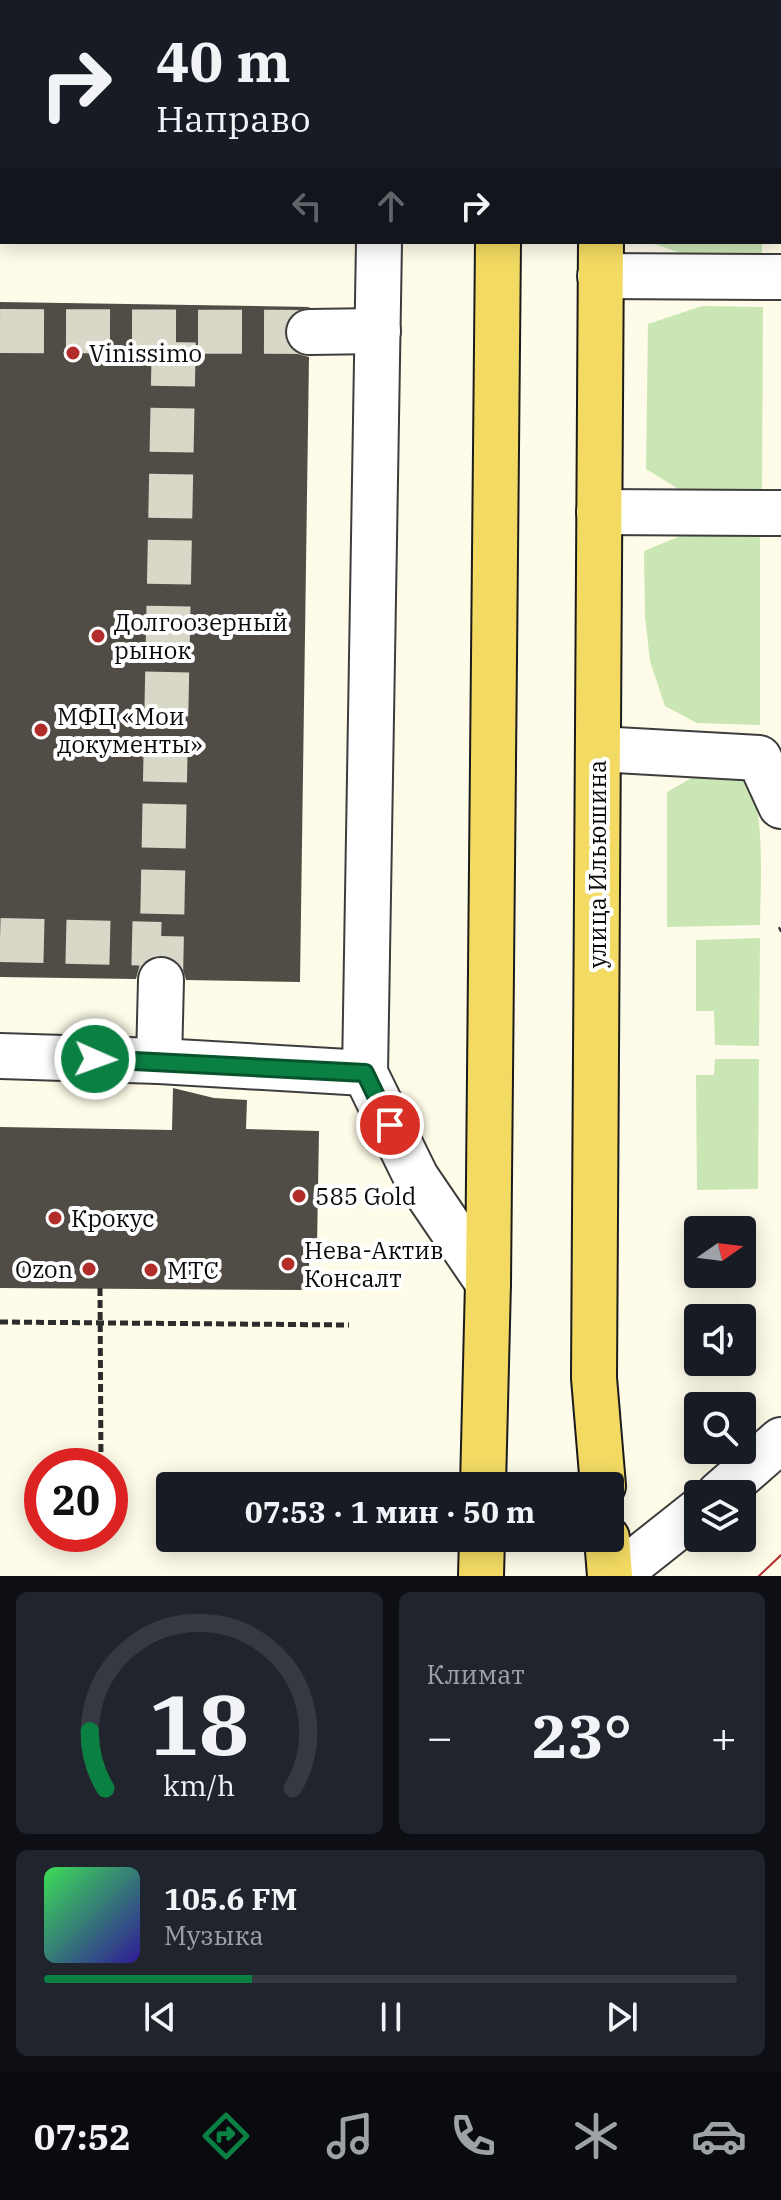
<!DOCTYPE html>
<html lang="ru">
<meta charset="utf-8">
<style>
:root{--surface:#171b24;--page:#20242c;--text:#f1f3f6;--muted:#9ea1a6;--line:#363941;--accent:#0b8043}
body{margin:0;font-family:"IBM Plex Serif",serif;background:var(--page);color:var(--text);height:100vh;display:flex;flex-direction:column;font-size:30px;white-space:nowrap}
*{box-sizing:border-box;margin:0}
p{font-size:26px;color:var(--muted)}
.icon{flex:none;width:44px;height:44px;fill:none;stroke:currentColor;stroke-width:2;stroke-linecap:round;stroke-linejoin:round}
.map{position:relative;height:1576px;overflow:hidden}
.drawer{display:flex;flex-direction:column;gap:16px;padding:16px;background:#0d0f14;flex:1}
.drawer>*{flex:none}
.banner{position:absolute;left:0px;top:0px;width:782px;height:244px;box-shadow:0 4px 20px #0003;background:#171b24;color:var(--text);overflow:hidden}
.needle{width:52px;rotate:76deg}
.controls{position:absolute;left:684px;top:1216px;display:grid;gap:16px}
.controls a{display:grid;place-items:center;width:72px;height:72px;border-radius:8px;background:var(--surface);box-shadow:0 4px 20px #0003;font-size:40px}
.speed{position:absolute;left:24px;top:1448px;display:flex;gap:16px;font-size:40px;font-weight:700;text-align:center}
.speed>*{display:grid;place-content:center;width:104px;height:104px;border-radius:50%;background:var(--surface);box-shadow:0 4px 20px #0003;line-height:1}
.speed .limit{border:12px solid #d22;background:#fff;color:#111}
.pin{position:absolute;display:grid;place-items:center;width:68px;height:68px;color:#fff;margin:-34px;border:4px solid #fff;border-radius:50%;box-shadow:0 2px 8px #0007}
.me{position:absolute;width:88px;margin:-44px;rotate:92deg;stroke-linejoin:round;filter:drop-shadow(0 0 6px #0008)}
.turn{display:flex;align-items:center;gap:28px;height:168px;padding:0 24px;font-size:36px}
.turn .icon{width:104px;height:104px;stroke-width:2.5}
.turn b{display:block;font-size:56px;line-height:68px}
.lanes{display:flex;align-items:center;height:76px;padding:0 24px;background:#0003;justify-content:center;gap:40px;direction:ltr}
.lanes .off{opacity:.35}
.big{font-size:60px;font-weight:800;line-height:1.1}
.drawer .card{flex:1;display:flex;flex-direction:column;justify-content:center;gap:12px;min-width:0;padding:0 28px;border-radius:12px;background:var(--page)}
.drawer .dial{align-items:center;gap:0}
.dial svg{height:208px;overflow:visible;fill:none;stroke:var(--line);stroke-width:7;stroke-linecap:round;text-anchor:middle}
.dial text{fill:var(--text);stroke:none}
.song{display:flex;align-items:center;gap:24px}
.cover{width:96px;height:96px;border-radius:12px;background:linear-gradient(135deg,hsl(130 70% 55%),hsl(250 70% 35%))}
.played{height:8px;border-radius:4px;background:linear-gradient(90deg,var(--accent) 30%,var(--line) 30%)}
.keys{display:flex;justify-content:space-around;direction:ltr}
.heat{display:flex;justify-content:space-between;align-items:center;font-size:44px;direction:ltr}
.drawer .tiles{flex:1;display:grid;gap:16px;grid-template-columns:1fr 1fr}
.card:last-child{grid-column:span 2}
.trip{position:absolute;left:156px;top:1472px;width:468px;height:80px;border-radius:8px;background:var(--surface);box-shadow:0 4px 20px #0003;font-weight:800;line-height:80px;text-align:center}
.tabs{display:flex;height:128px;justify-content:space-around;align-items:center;background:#090b0e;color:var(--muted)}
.tabs .icon{width:56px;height:56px}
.tabs .current{color:var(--accent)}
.tabs b{font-size:36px;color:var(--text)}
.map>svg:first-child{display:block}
.green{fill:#cae6b4}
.building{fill:#524c47}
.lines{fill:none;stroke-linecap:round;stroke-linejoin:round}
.minor-tunnel{stroke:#d9d7c7;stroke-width:44;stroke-dasharray:44 22;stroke-linecap:butt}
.minor-casing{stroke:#3d3d3d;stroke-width:48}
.major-casing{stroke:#1b1b1b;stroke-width:48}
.path{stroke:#2c2c2c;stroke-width:5;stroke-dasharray:8 4;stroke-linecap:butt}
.minor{stroke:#fff;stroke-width:44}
.major{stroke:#f3db63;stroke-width:44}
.tram{stroke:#b22d29;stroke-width:2}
.route-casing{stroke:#07532c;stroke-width:20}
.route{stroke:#0b8043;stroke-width:14}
.poi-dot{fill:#b22d29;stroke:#fff;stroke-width:3}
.labels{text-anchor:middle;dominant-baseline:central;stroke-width:8;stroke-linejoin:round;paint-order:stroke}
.poi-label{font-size:24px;fill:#0a0a0a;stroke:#fff;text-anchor:start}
.street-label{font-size:24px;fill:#0a0a0a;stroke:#fff}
</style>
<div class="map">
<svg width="781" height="1576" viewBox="0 0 781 1576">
<rect width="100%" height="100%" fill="#fefbe8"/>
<!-- green -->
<g class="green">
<path d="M650 242H762V261H702Z"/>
<path d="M702 306 763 307 762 489 682 491 646 469 648 324Z"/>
<path d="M760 531V725L697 723 665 706 650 661 645 616 644 551 690 532Z"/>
<path d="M702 772C716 772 734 772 745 781 767 800 760 895 760 925L667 927V792Z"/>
<path d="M760 938 759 1046 715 1045 714 1011H696V940Z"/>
<path d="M715 1059H759L758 1189 697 1190 696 1075H714Z"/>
</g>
<!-- building -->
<g class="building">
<path d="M0 302 311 307 296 311 287 321 284 332 288 345 298 354 309 357 300 982 186 980 182 967 173 958 162 955 148 958 139 968 136 979 0 977Z"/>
<path d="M173 1088 214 1098 247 1100 246 1129 319 1131 317 1247H309V1290L0 1288V1127L172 1130Z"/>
</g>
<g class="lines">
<!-- minor-tunnel -->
<g class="minor-tunnel">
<path d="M0 331 309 332"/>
<path d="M0 940 161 944"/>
<path d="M161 980 174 332"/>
</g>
<defs>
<g id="minor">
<path d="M102 2V0"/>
<path d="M383 2V0"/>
<path d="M0 202H2"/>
<path d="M379 242 365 1073 416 1177 488 1283"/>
<path d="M600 276 781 277"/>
<path d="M309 332 378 331"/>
<path d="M599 512 781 513"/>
<path d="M598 749 759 758 781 806"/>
<path d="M0 1056 159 1061 365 1073"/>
<path d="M159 1061 161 980"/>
<path d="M719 1494 781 1440"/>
<path d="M616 1576 698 1511"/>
</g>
<g id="major">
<path d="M500 2V0"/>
<path d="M602 2V0"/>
<path d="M601 242 594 1378 603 1486"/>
<path d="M483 1486 488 1283 498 242"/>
<path d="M607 1538 610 1576"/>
<path d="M481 1576 482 1538"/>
</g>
</defs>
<!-- minor casing -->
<use href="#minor" class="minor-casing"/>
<!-- major casing -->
<use href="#major" class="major-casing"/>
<!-- path -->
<g class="path">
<path d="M779 930 781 929"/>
<path d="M100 1288 101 1466"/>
<path d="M0 1322 349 1325"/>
</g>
<!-- minor -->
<use href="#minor" class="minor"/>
<!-- major -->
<use href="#major" class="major"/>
<!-- tram -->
<path class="tram" d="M759 1576 781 1555"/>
</g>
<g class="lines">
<defs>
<path id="route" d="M95 1059 365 1073 390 1125"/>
</defs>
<!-- route casing -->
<use href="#route" class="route-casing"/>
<!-- route -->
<use href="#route" class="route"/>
</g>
<!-- markers -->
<g class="poi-dot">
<circle cx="73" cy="353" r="8"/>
<circle cx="98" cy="636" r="8"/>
<circle cx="41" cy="730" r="8"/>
<circle cx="299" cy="1196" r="8"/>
<circle cx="55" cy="1218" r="8"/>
<circle cx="288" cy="1264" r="8"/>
<circle cx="89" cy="1269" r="8"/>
<circle cx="151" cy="1270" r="8"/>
</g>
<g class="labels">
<!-- poi labels -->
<g class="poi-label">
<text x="89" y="353">Vinissimo</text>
<text x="114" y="622">Долгоозерный<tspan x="114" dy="28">рынок</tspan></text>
<text x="57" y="716">МФЦ «Мои<tspan x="57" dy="28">документы»</tspan></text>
<text x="315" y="1196">585 Gold</text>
<text x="71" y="1218">Крокус</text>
<text x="304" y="1250">Нева-Актив<tspan x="304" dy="28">Консалт</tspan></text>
<text x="73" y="1269" text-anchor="end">Ozon</text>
<text x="167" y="1270">МТС</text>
</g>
<!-- street labels -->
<g class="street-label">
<text transform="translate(597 864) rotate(-90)">улица Ильюшина</text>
</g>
</g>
</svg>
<div class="controls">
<a><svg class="needle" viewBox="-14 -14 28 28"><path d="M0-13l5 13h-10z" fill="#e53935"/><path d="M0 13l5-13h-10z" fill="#9ea1a6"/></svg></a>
<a><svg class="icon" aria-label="sound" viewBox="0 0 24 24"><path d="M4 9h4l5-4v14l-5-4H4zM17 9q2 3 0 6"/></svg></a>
<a><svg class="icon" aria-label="search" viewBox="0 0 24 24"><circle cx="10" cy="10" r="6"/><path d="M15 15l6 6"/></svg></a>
<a><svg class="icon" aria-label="layers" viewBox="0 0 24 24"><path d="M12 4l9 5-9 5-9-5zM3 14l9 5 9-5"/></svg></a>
</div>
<div class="speed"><div class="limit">20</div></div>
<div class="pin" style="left:390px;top:1125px;background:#d93025"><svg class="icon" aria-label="arrive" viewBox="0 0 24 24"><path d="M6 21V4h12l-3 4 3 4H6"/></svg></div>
<svg class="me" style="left:95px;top:1059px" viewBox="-20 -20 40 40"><circle r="17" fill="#0b8043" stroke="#fff" stroke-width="3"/><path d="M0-11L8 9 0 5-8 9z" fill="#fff"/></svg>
<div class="trip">07:53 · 1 мин · 50 m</div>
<div class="banner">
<div class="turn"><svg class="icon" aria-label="right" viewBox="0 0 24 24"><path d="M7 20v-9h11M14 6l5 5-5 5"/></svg><div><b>40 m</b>Направо</div></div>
<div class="lanes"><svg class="icon off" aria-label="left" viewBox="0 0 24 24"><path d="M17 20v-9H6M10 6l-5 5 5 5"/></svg><svg class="icon off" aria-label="ahead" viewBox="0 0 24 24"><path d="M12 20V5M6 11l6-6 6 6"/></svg><svg class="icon" aria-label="right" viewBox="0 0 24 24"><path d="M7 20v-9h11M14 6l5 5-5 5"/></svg></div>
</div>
</div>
<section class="drawer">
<div class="tiles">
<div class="card dial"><svg viewBox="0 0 100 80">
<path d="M14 69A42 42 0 1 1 86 69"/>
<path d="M14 69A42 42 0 0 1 8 47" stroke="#0b8043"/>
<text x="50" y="56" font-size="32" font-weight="700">18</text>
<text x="50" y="72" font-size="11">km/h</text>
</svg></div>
<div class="card"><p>Климат</p>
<div class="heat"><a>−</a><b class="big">23°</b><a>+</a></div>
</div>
<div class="card">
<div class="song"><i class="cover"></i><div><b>105.6 FM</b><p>Музыка</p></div></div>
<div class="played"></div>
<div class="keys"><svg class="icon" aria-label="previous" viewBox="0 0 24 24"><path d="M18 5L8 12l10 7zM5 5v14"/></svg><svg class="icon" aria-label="pause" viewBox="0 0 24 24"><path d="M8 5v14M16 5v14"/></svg><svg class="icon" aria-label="next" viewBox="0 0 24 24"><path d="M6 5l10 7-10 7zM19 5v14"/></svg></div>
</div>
</div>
</section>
<nav class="tabs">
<b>07:52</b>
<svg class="icon current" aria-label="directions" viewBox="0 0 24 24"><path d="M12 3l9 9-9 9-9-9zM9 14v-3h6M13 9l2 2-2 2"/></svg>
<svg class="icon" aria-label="music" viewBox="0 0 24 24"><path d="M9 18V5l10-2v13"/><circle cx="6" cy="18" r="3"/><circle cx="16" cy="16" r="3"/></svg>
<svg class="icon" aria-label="phone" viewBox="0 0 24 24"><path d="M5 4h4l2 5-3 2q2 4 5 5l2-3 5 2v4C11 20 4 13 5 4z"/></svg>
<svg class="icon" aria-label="climate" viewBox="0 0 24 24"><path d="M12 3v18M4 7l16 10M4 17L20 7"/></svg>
<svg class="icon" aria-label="car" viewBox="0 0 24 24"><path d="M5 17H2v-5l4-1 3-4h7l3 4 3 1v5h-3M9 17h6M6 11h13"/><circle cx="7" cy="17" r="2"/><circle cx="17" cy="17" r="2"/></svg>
</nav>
